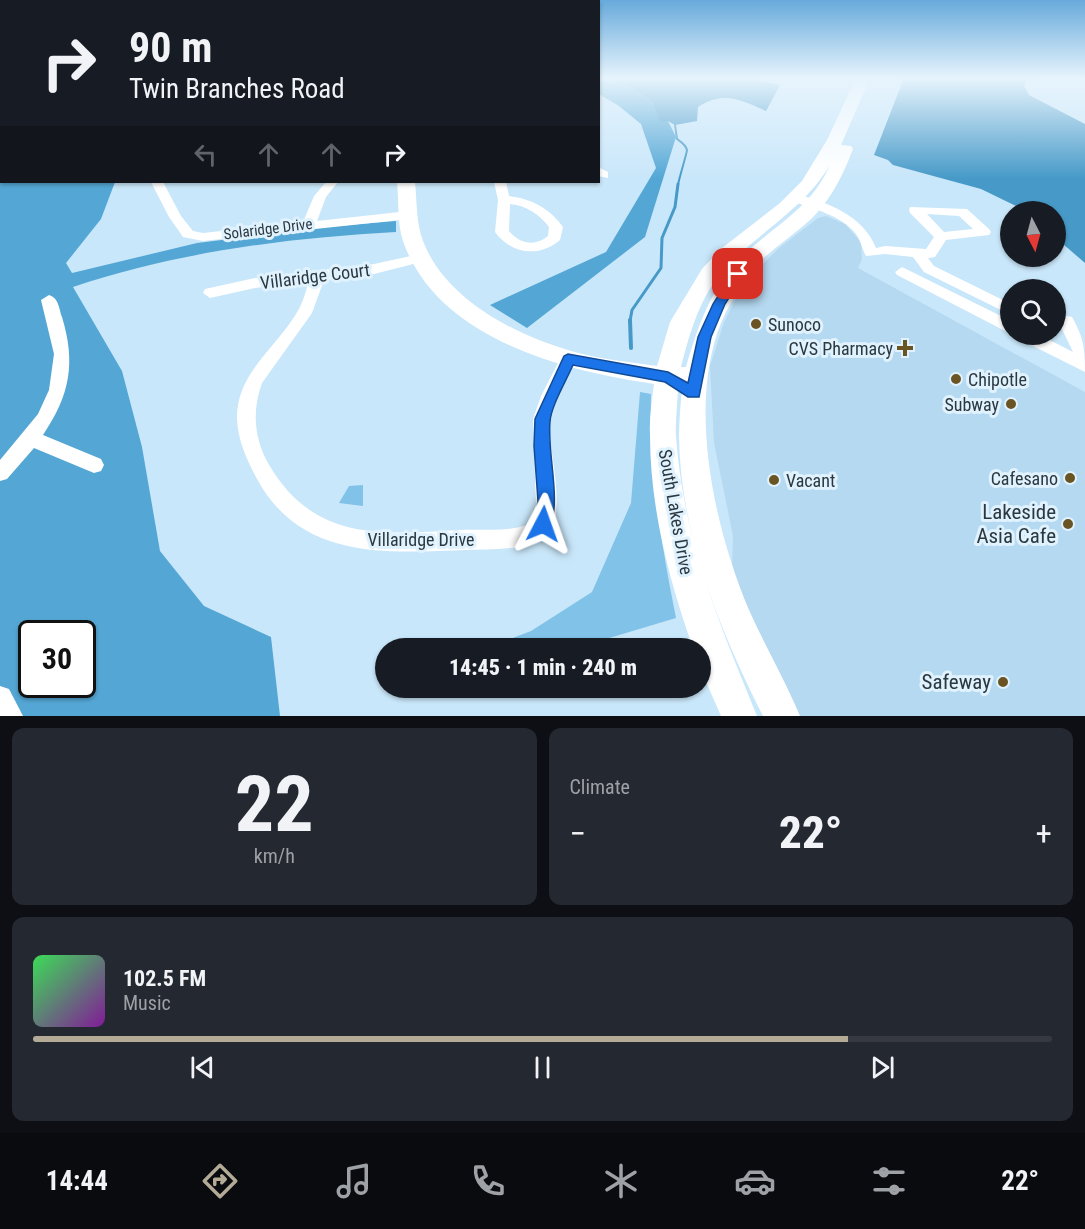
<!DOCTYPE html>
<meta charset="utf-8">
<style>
:root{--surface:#171b24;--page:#242831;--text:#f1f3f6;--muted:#9ea1a6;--line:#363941;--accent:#b4ab97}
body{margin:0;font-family:"Roboto Condensed",sans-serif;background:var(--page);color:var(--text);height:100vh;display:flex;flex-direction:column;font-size:22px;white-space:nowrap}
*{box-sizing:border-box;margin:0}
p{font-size:20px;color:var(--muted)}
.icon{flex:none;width:33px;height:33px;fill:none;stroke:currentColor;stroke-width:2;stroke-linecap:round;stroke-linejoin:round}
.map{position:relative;height:716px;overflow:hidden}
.side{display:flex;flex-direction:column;gap:12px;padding:12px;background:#0d0f14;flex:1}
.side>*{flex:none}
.banner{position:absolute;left:0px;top:0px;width:600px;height:183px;box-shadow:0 2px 4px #0004;background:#171b24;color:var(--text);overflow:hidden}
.needle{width:39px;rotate:174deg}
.buttons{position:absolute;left:1000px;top:201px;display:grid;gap:12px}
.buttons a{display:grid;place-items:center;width:66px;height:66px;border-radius:50%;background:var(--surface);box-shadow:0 2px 4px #0004;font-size:30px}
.speed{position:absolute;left:18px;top:620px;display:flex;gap:12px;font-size:30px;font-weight:700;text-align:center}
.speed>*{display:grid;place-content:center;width:78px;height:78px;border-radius:50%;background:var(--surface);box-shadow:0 2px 4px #0004;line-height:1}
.speed .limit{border:3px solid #111;border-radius:9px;background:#fff;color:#111}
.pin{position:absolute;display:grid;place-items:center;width:51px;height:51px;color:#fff;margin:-26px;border-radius:12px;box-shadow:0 3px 9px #0006}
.me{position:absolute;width:66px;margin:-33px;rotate:4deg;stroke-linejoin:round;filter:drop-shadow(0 0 4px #0008)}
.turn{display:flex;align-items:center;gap:21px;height:126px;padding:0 30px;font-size:27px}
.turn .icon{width:78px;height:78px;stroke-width:2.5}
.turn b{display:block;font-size:42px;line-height:51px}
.lanes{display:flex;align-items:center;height:57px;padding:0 30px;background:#0003;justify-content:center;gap:30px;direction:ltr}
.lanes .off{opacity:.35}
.big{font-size:45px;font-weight:800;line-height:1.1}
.side .card{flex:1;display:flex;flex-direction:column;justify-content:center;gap:9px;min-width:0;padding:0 21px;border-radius:12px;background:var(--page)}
.side .dial{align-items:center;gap:0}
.dial b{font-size:78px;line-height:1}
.song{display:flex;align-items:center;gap:18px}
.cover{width:72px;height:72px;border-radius:9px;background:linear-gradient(135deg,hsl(130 70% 55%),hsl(290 70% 35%))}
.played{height:6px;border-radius:3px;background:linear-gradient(90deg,var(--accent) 80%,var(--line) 80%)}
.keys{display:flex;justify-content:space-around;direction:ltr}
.heat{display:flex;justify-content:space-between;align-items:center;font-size:33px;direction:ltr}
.side .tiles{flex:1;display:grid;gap:12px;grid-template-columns:1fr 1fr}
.card:last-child{grid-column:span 2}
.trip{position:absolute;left:375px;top:638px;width:336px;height:60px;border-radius:30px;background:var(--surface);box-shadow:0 2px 4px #0004;font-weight:800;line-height:60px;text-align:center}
.dock{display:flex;height:96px;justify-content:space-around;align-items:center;background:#090b0e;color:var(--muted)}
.dock .icon{width:42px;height:42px}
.dock .active{color:var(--accent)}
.dock b{font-size:27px;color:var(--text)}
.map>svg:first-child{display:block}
.built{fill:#b5d9f1}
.green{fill:#81c2e8}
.forest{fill:#54a7d5;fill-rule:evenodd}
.water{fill:#479ac8}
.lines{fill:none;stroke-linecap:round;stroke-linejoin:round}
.stream-far2{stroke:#479ac8;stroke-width:2}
.stream-far1{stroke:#479ac8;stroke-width:3}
.stream{stroke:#479ac8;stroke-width:4}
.street{fill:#fff;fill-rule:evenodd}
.secondary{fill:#fff;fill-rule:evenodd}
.route{fill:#1a73e8;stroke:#114b97;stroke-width:1.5}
.poi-dot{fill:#6a5423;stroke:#e0f2fe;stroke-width:2}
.labels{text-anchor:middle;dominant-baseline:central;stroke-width:6;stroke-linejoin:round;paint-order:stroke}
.far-street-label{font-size:15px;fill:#2c3840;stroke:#e0f2fe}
.street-label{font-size:18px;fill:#2c3840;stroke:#e0f2fe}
.poi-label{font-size:18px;fill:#2c3840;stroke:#e0f2fe;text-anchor:start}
.near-poi-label{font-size:21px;fill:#2c3840;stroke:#e0f2fe;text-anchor:end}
</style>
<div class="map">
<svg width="1085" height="716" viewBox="0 0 1085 716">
<rect width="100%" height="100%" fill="#c9e7fa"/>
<!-- built -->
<path class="built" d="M826 216 845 224 861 242 862 259 858 268 1085 392V716H799L772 665 732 571 733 536 714 443 710 366 724 322 745 281 779 248 818 218Z"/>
<!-- green -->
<g class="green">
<path d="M640 392 651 394C649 471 661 543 676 618L576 648H486L531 631 592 592 631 503Z"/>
<path d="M363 485V506L339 503 349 486Z"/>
</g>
<!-- forest -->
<g class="forest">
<path d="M0 78 2 182H115L101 219 66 263 72 273 197 243 336 226 396 221V232C286 238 178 252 73 287L122 371 142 447 160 551 204 606 271 637 280 716H0ZM32 633H82V684H32Z"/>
<path d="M599 79 633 89 652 102 660 121H668L676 137 645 237 527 328 490 305 606 252 656 168 641 124 619 106 599 94Z"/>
</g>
<!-- water -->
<g class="water">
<path d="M599 78H749L780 85 766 111C742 100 723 90 698 107L697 121 675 125 668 121 660 122 652 102 633 89Z"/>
<path d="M904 78H1038L1027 80 1024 86 1029 95 1085 124V263L1056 238V212L1026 211 981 189 893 165 888 160 874 155Z"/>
</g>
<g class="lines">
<!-- stream-far2 -->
<path class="stream-far2" d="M675 125 677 139C681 142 686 145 687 150 687 153 679 178 678 185"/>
<!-- stream-far1 -->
<path class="stream-far1" d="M630 321 632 310 661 268 662 238 675 207 678 184"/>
<!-- stream -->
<path class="stream" d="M630 320 631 348"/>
<!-- street -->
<g class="street">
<rect x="0" y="102" width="2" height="8"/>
<path d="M0 164H2L0 174Z"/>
<path d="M598 167 608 172V178L598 176Z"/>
<path d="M151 182H163L181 216 193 231 203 233 303 222 314 196 326 182H338L326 197 317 221 409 211 415 215 409 219 203 241 183 237 169 217Z"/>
<path d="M494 182H506L509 196C532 199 549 208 563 227L560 240C539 258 511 254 495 232L498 200ZM510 204C527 206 539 214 549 227L548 236C535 247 520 244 509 231Z"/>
<path d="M796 194C827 202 863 215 876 248L885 246 926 249 934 237 910 213 909 210 910 207 967 209 989 229 991 232 989 235 946 240 935 257 928 258 934 266 1011 304V315L924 272 913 257 885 254 866 256C862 249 861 241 856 234 841 215 813 209 792 201L790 198 792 195ZM927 214 959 216 973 229 944 232Z"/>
<path d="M420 254 425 255 427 258 425 261 374 274 324 280 312 313 262 383C252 410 254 438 268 463 314 543 382 534 462 530 478 529 518 532 530 523 535 519 535 511 536 506L533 419 541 396 560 359 562 355 568 353 574 355 576 359C566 382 551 404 550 431 550 457 568 517 545 537 528 551 487 549 465 550 386 553 301 560 257 479 247 460 238 441 237 419 236 371 280 346 300 307 304 299 306 290 309 281L255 288 210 298 203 293 205 289 255 278 374 264Z"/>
<path d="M902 267 1011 321V334L897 275 895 272Z"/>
<path d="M49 295C59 298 59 309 62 317 76 363 70 395 43 435L101 459 104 465 101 471 94 473 34 448 7 479 0 481V460L38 414 49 390 54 354 41 300Z"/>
<path d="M1056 314 1072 317C1084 338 1085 349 1085 372L1017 338 1015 334H1038L1073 352 1060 325 1056 324Z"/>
<path d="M0 686 9 689 23 716H0Z"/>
</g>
<!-- secondary -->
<path class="secondary" d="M856 78H870L841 145 851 146 853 149C841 180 828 206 802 227 783 243 759 258 745 279 737 293 727 308 721 323 687 407 715 530 749 610 765 646 785 680 800 716H763C720 630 680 534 679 436 679 419 681 402 682 386H678C678 402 675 420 676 436 683 539 719 622 757 716H721L700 668V648H693C669 580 650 508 650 435 649 418 652 401 654 384 564 371 437 339 403 241 397 223 399 201 397 182H415C417 201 416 223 423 241 445 299 515 335 571 351 599 359 628 362 657 366L670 322 702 269 722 248 780 203 802 181 827 140ZM830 165C809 212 771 226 738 261 710 290 697 329 686 367H681C690 332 700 295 726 268 760 231 804 209 830 165Z"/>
</g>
<!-- sky -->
<linearGradient id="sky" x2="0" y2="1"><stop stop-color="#67aadb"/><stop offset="0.44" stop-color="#e7f4fd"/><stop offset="1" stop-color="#e7f4fd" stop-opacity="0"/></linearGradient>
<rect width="1085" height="178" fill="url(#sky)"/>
<!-- route -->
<path class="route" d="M738 270 744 274 725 304 711 337 699 397H688L665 382 573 365C566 381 551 406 550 422 547 455 562 500 549 530L543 532 537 530 534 524 538 501 534 446 535 419 564 356 568 354 668 372 688 383 698 337 713 304 734 271Z"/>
<!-- markers -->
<g class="poi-dot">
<circle cx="756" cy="324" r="6"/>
<path d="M902 339h6v6h6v6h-6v6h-6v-6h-6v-6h6z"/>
<circle cx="956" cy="379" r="6"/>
<circle cx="1011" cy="404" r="6"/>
<circle cx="1070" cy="478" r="6"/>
<circle cx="774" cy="480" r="6"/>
<circle cx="1068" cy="524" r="6"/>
<circle cx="1003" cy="682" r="6"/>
</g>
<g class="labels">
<!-- far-street labels -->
<g class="far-street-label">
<text transform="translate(268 229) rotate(-7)">Solaridge Drive</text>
</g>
<!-- street labels -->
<g class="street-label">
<text transform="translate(315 276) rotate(-7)">Villaridge Court</text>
<text transform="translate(676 512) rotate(80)">South Lakes Drive</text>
<text x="421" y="539">Villaridge Drive</text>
</g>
<!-- poi labels -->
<g class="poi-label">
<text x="768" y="324">Sunoco</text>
<text x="893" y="348" text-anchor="end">CVS Pharmacy</text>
<text x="968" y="379">Chipotle</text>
<text x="999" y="404" text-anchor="end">Subway</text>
<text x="1058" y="478" text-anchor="end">Cafesano</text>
<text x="786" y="480">Vacant</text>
</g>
<!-- near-poi labels -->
<g class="near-poi-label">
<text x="1056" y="512">Lakeside<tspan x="1056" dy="24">Asia Cafe</tspan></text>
<text x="991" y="682">Safeway</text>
</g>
</g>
</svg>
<div class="buttons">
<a><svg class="needle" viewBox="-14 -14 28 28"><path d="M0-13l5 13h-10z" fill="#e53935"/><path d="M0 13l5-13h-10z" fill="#9ea1a6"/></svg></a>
<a><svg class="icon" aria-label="search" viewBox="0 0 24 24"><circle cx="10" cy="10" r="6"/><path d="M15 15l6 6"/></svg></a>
</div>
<div class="speed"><div class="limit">30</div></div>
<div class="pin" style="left:738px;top:274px;background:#d93025"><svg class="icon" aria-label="arrive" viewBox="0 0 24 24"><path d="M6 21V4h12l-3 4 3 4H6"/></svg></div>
<svg class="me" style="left:543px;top:524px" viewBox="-20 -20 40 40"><path d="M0-17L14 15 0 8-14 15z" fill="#1a73e8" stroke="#fff" stroke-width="4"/></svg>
<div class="trip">14:45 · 1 min · 240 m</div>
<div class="banner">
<div class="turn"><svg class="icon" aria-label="right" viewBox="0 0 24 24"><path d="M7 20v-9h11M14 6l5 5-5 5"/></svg><div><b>90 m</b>Twin Branches Road</div></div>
<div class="lanes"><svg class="icon off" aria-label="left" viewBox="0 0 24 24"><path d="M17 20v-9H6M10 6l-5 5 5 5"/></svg><svg class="icon off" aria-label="ahead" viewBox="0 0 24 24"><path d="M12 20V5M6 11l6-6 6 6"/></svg><svg class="icon off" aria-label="ahead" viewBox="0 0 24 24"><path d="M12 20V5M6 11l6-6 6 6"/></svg><svg class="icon" aria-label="right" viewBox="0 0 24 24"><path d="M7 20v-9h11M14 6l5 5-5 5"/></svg></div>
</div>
</div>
<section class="side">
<div class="tiles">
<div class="card dial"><b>22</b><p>km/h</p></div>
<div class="card"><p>Climate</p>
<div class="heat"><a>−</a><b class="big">22°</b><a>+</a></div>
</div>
<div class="card">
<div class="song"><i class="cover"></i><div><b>102.5 FM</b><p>Music</p></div></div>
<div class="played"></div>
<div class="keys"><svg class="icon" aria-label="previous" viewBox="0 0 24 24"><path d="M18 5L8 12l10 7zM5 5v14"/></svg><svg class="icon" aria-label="pause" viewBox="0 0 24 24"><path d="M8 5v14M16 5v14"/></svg><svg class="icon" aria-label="next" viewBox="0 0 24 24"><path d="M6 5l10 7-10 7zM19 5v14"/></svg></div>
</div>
</div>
</section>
<nav class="dock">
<b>14:44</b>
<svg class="icon active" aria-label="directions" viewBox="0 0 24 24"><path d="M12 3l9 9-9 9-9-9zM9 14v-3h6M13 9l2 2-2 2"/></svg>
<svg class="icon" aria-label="music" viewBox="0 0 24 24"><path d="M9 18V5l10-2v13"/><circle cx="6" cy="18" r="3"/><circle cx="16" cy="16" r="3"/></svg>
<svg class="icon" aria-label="phone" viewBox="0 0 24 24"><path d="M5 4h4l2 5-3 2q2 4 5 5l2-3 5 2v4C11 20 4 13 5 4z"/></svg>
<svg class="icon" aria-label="climate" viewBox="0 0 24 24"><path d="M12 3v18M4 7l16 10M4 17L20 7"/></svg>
<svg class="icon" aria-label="car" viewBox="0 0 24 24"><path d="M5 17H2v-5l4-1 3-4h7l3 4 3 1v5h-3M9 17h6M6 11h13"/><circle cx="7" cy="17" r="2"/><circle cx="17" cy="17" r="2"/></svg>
<svg class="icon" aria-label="filters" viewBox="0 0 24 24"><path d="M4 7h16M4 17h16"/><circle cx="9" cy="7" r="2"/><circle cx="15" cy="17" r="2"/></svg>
<b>22°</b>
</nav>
